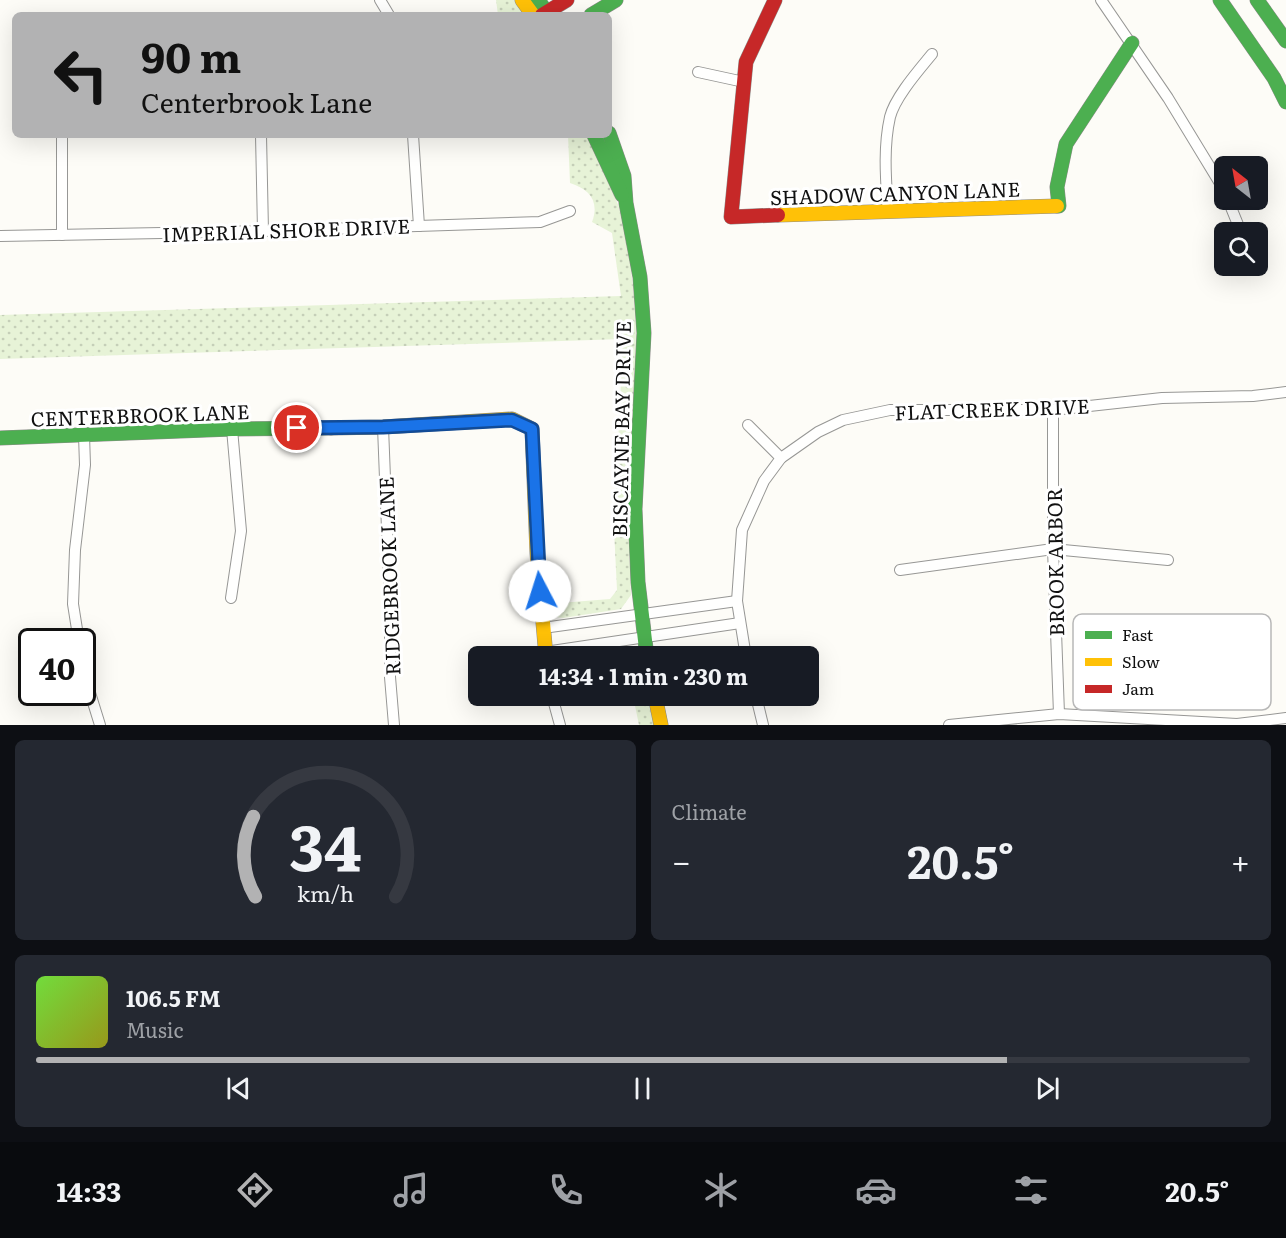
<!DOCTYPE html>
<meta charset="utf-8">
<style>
:root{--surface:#171b24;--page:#242831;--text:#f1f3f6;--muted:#9ea1a6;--line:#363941;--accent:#b2b2b3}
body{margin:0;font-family:Literata,serif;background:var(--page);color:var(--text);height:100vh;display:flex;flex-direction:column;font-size:22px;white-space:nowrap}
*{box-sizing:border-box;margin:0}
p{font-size:20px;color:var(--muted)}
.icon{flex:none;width:33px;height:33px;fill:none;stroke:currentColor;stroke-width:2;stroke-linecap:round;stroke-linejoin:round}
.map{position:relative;height:725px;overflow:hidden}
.sheet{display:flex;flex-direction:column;gap:15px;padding:15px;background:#0d0f14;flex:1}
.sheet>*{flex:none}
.banner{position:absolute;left:12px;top:12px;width:600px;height:126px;border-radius:9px;box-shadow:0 6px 24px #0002;background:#b2b2b3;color:#111;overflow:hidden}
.needle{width:39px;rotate:329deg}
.fabs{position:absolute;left:1214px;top:156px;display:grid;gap:12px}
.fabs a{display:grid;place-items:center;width:54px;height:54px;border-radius:9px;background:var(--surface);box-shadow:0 6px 24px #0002;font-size:30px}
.speed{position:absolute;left:18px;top:628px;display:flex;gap:12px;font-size:30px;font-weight:700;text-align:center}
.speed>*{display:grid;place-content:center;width:78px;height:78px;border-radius:50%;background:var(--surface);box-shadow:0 6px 24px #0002;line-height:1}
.speed .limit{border:3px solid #111;border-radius:9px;background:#fff;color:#111}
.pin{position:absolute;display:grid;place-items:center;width:51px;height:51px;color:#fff;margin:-26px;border:3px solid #fff;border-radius:50%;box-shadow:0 2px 6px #0007}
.me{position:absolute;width:66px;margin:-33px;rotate:355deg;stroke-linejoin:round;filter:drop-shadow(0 0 4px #0008)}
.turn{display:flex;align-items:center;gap:21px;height:126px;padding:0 30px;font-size:27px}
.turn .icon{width:78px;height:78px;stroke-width:2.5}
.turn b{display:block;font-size:42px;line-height:51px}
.big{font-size:45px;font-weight:700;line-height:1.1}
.sheet .widget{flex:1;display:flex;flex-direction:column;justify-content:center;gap:9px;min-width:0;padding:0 21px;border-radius:9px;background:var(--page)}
.sheet .dial{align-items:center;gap:0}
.dial svg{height:156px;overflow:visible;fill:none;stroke:var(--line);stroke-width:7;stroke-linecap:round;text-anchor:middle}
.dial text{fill:var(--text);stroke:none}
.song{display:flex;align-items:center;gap:18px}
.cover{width:72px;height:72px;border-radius:9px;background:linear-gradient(135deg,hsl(100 70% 55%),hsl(60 70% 35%))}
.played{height:6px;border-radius:3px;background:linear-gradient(90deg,var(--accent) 80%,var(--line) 80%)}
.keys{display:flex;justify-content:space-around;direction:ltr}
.heat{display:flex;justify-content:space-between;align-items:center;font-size:33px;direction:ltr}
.sheet .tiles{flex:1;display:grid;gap:15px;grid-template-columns:1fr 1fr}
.widget:last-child{grid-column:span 2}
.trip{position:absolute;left:468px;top:646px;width:351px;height:60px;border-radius:9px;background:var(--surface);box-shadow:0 6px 24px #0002;font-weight:700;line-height:60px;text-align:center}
.tabs{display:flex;height:96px;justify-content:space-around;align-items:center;background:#090b0e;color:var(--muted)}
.tabs .icon{width:42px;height:42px}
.tabs .on{color:var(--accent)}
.tabs b{font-size:27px;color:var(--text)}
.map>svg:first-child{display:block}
.grass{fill:url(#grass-dots)}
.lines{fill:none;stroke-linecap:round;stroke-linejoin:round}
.street-casing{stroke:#979795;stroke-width:12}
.fast-casing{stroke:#8e8d8b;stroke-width:15}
.slow-casing{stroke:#8e8d8b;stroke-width:15}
.jam-casing{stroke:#8e8d8b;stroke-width:15}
.street{stroke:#fffffe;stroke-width:10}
.fast{stroke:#4caf50;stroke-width:14}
.slow{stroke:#ffc107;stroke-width:14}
.jam{stroke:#c62828;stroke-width:14}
.route-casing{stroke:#114b97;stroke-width:15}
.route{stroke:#1a73e8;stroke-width:10}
.labels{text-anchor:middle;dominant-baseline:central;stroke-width:6;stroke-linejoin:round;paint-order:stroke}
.street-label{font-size:20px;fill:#111;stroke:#fff}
.key{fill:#fff;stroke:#b8b8b8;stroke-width:1.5}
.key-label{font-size:16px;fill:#111}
</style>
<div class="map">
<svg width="1286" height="725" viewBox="0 0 1286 725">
<defs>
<pattern id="grass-dots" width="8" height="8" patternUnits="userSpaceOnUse" patternTransform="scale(1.5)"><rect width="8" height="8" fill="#e7f3d7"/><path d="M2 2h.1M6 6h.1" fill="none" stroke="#c5cfb8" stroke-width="1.8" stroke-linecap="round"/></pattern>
</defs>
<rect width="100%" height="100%" fill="#fdfcf7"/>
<!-- grass -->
<g class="grass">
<path d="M496 0H515L525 15H498Z"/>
<path d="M568 135H590L619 207 629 252 634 295 637 339 628 515 631 595 621 609 563 618 556 617 549 612 547 604 610 599 617 590 614 529 623 339 0 359V315L621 296 612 233 592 222C600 201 589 189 570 183Z"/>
<path d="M622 647 636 652 638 657H561Z"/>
<path d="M633 696H647L654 725H639Z"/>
</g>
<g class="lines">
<defs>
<g id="street">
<path d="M380 0 389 15"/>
<path d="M1101 0 1168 98 1224 190"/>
<path d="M698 72 744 82"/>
<path d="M261 135 263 231"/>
<path d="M413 135 419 226"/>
<path d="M1228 200 1241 232"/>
<path d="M888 212C886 181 883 148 890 117 895 97 919 70 932 54"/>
<path d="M62 235V135"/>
<path d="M0 236 263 231 540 222 570 211"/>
<path d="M1053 410V549L1059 714"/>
<path d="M748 425 781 458"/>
<path d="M383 427 390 606V677L394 725"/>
<path d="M900 570 1053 549 1168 560"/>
<path d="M231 598 241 531 232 429"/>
<path d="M543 628 737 601"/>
<path d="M79 642 73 604 75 550 85 465 84 435"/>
<path d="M545 652 740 623"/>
<path d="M746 657 737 601 742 530 764 481 781 458 818 432 843 420 890 410H1053L1162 398 1253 396 1286 392"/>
<path d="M82 667 100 725"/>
<path d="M552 696 560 725"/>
<path d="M756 696 763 725"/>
<path d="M949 725 1059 714 1237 724 1286 718"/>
</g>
<g id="fast">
<path d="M538 0 549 15"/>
<path d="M1220 0 1274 78 1286 102"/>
<path d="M1257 0 1286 41"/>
<path d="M591 15 616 0"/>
<path d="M609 133 624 176 626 203 640 277 644 333 635 509 638 582 647 657"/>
<path d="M594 135 622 195"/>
<path d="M1057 206H1059L1057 187 1066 144 1132 43"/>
<path d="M0 438 232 429 331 428"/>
</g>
<g id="slow">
<path d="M522 0 533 15"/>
<path d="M778 215 1057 206"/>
<path d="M331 428 383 427 512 419 532 429 537 553 546 657"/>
<path d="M655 696 661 725"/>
</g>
<g id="jam">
<path d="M775 0 746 62 731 217 778 215"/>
<path d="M542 15 567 0"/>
</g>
</defs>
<!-- street casing -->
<use href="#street" class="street-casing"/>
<!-- fast casing -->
<use href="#fast" class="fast-casing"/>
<!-- slow casing -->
<use href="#slow" class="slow-casing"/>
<!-- jam casing -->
<use href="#jam" class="jam-casing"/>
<!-- street -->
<use href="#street" class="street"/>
<!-- fast -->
<use href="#fast" class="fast"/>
<!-- slow -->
<use href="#slow" class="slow"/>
<!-- jam -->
<use href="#jam" class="jam"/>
</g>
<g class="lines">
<defs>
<path id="route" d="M297 428 383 427 512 420 532 429 540 591"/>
</defs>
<!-- route casing -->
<use href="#route" class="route-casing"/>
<!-- route -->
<use href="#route" class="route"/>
</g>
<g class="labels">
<!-- street labels -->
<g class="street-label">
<text transform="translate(895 192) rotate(-2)">SHADOW CANYON LANE</text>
<text transform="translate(286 229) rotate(-2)">IMPERIAL SHORE DRIVE</text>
<text transform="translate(992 408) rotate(-2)">FLAT CREEK DRIVE</text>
<text transform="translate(140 414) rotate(-2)">CENTERBROOK LANE</text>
<text transform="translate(620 429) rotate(-89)">BISCAYNE BAY DRIVE</text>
<text transform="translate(1054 562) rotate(-91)">BROOK ARBOR</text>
<text transform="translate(388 576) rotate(-92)">RIDGEBROOK LANE</text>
</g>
</g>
<!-- legend -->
<rect x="1073" y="614" width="198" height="96" rx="9" class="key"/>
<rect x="1085" y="631" width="27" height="8" fill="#4caf50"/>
<rect x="1085" y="658" width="27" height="8" fill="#ffc107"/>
<rect x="1085" y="685" width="27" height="8" fill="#c62828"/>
<g class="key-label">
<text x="1122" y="641">Fast</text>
<text x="1122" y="668">Slow</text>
<text x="1122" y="695">Jam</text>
</g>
</svg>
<div class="fabs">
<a><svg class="needle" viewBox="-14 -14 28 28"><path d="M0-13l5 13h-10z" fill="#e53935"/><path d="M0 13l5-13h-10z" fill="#9ea1a6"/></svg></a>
<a><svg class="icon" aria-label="search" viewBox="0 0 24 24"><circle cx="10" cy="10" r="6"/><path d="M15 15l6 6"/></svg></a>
</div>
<div class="speed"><div class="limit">40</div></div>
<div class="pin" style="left:297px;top:428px;background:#d93025"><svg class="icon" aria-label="arrive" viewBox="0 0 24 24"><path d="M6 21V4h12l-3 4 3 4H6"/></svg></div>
<svg class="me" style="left:540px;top:591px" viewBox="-20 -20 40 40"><circle r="19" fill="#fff"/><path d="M0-13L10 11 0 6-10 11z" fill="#1a73e8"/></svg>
<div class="trip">14:34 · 1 min · 230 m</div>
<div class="banner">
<div class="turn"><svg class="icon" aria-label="left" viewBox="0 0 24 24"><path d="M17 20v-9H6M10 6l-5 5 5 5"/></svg><div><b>90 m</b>Centerbrook Lane</div></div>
</div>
</div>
<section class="sheet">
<div class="tiles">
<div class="widget dial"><svg viewBox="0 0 100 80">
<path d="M14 69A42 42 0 1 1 86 69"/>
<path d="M14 69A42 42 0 0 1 13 28" stroke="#b2b2b3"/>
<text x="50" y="56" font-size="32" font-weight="700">34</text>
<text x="50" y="72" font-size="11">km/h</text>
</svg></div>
<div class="widget"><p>Climate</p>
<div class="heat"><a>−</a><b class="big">20.5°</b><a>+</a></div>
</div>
<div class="widget">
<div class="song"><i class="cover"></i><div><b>106.5 FM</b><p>Music</p></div></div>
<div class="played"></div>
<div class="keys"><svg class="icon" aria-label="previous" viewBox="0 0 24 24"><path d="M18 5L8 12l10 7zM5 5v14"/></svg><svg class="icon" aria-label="pause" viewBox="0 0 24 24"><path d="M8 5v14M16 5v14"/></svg><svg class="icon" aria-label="next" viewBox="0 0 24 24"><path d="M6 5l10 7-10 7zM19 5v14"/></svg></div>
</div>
</div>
</section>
<nav class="tabs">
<b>14:33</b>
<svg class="icon on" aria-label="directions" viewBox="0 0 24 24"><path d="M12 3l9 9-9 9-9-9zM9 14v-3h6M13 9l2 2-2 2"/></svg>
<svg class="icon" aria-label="music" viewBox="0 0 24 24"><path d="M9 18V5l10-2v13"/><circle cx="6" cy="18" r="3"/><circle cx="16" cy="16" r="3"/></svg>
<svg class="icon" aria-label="phone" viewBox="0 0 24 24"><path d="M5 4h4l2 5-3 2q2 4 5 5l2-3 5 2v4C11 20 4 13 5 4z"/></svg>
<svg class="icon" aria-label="climate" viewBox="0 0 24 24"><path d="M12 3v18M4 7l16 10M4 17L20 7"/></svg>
<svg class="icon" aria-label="car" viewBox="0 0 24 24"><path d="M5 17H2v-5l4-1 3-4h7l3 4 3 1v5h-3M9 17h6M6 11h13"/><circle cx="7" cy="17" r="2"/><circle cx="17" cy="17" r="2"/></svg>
<svg class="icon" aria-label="filters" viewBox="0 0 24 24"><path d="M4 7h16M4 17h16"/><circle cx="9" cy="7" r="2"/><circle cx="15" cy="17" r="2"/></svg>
<b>20.5°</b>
</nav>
